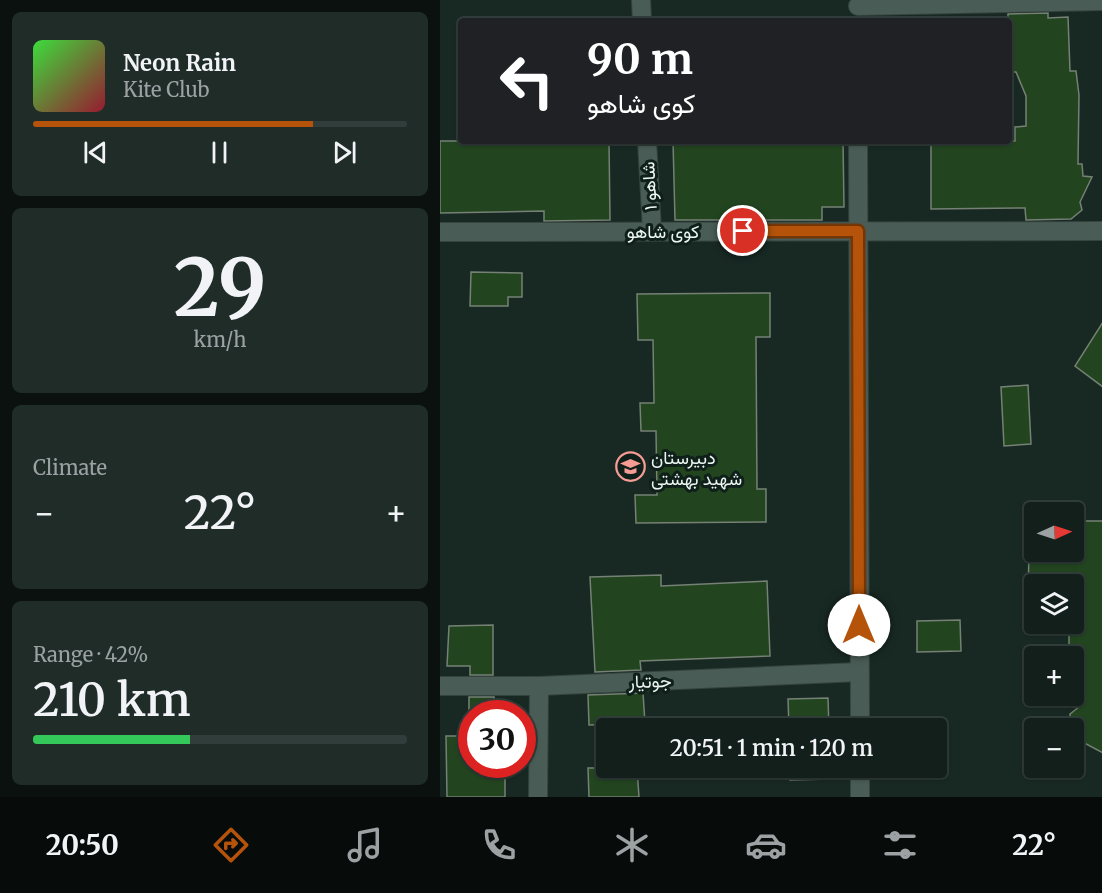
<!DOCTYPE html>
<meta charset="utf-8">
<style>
:root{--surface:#121f1b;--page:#1f2c28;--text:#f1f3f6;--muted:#9ca2a3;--line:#313d3a;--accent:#b45309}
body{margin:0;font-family:Merriweather,Vazirmatn,serif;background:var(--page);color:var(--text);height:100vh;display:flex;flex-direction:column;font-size:22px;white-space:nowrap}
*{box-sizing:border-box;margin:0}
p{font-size:20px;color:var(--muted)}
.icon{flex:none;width:33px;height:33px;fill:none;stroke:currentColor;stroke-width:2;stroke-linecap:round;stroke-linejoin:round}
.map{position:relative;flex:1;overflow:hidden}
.side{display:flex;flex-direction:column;gap:12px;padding:12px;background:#0a110f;width:440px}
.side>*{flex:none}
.banner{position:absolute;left:18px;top:18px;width:554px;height:126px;border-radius:6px;box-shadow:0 2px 4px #0004,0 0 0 2px var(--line);background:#202124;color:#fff;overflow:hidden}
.needle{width:39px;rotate:87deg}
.controls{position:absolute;left:584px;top:502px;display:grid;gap:12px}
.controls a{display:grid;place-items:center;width:60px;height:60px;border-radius:6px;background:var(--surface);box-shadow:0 2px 4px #0004,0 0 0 2px var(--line);font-size:30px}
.speed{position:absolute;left:18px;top:700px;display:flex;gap:12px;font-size:30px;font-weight:700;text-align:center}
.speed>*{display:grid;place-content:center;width:78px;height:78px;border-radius:50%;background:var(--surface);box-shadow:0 2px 4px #0004,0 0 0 2px var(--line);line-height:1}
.speed .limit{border:9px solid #d22;background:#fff;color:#111}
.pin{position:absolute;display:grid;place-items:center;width:51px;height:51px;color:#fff;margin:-26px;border:3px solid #fff;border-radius:50%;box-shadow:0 2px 6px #0007}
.me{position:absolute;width:66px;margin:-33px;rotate:0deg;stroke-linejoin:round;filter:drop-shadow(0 0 4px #0008)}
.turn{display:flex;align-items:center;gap:21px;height:126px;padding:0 30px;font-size:27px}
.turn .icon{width:78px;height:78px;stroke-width:2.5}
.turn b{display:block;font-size:42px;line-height:51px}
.big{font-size:45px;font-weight:600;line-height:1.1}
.side .widget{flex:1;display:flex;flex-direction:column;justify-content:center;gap:9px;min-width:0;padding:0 21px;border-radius:9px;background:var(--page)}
.side .dial{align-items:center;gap:0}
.dial b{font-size:78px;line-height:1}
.song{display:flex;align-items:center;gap:18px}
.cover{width:72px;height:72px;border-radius:9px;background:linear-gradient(135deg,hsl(120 70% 55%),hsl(350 70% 35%))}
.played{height:6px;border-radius:3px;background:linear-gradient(90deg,var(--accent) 75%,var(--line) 75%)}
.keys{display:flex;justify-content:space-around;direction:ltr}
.heat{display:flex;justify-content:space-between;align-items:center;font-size:33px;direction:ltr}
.charge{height:9px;border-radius:4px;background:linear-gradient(90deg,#34c759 42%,var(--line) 0)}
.trip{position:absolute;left:156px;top:718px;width:351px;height:60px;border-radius:6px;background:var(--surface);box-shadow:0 2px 4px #0004,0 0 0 2px var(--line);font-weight:600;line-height:60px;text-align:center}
.tabs{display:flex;height:96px;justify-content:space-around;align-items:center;background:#070c0b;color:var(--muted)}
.tabs .icon{width:42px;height:42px}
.tabs .active{color:var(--accent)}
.tabs b{font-size:27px;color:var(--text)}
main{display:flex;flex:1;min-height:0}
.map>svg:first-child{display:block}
.building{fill:#224520;stroke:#758174;stroke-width:1.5;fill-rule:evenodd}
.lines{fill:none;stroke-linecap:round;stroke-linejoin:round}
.minor-casing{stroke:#36443f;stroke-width:20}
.minor{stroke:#4a5c56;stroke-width:18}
.route-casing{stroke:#753606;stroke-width:15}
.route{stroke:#b45309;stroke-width:10}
.labels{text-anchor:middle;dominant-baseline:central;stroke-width:6;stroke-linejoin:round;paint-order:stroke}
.street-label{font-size:18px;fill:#ebf5f1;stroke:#0f1f1a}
.poi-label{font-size:18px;fill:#ebf5f1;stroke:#0f1f1a;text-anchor:start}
</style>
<main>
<section class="side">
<div class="widget">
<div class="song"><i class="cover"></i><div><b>Neon Rain</b><p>Kite Club</p></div></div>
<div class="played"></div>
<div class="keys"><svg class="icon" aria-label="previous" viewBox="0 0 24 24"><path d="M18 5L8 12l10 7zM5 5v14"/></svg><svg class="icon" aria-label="pause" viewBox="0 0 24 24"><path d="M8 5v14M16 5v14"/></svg><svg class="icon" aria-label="next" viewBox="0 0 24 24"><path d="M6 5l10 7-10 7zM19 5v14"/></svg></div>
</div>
<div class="widget dial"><b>29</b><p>km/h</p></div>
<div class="widget"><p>Climate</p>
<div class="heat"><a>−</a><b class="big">22°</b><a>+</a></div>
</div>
<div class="widget"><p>Range · 42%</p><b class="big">210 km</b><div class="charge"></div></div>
</section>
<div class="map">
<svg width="663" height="797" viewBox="0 0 663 797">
<rect width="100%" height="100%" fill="#182924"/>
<!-- building -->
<g class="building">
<path d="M608 13V18L628 17 630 71H636L639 95 638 164H642L643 176 652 177 640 202 642 210 631 219 586 220 585 208 491 209V141H575V127L586 126V96L576 72H568V14Z"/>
<path d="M0 141H169L170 220 104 221V211L0 213Z"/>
<path d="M233 141H403L404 207H382V220H235Z"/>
<path d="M31 272 82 273V297H68V306H30Z"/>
<path d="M330 293V337H316L317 489H326V522L196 523 195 495H217L216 431H201L200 403H214L213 340H198L197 294Z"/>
<path d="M663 322V387L635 366Z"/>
<path d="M588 385 591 444 564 446 561 387Z"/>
<path d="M633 521H663V753L633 737V729H631L630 714 644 703 641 657H629V627L588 626 589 532H594V552H633ZM594 585H633V624H594Z"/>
<path d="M221 575V586L327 581 330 656 200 661 201 670 155 672 150 577Z"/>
<path d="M520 620 521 651 477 652V621Z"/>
<path d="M53 625V675H30V666H7L9 626Z"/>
<path d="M203 693 205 723 149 725 148 695Z"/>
<rect x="29" y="697" width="25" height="17"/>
<path d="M388 698 389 729H349L348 699Z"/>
<path d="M6 736H32V765H65V797H7Z"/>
<path d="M148 768H197L199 797H149Z"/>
<path d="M350 768H390V779L350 780Z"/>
</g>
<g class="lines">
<defs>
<g id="minor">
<path d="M201 0 202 21"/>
<path d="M418 6 663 1"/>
<path d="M207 141 212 231"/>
<path d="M418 141 420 729"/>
<path d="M0 232 663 231"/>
<path d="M0 686H99L419 672"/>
<path d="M420 768V797"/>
<path d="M98 797 99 686"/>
</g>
</defs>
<!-- minor casing -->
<use href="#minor" class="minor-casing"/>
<!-- minor -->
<use href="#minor" class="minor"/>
</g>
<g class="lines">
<defs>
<path id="route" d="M303 231H418L419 625"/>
</defs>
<!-- route casing -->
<use href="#route" class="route-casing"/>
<!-- route -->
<use href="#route" class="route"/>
</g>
<!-- icons -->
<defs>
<symbol id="school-ring" viewBox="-11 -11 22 22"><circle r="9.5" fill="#0f1f1a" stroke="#f59c94" stroke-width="1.5"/><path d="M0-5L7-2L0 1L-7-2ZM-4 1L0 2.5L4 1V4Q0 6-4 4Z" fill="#f59c94"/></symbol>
</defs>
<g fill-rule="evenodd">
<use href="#school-ring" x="174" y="450" width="33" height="33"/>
</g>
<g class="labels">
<!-- street labels -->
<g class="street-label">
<text transform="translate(209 186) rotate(-93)">شاهو ۱</text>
<text x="223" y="231">کوی شاهو</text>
<text transform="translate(210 681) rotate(-2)">جوتیار</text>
</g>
<!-- poi labels -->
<g class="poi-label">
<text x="211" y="457">دبیرستان<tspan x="211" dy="21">شهید بهشتی</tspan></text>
</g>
</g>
</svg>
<div class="controls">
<a><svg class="needle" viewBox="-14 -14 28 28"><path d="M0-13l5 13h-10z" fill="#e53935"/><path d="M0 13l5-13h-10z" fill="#9ca2a3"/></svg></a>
<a><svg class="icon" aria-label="layers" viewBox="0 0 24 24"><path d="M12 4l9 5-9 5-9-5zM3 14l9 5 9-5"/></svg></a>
<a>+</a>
<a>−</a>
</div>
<div class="speed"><div class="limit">30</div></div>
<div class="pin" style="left:303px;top:231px;background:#d93025"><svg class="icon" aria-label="arrive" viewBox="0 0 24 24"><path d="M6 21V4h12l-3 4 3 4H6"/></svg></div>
<svg class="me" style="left:419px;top:625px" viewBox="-20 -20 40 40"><circle r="19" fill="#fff"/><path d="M0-13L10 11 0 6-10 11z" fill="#b45309"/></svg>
<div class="trip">20:51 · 1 min · 120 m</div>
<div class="banner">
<div class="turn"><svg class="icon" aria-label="left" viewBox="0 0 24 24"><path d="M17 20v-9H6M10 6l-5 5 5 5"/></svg><div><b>90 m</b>کوی شاهو</div></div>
</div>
</div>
</main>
<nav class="tabs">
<b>20:50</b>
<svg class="icon active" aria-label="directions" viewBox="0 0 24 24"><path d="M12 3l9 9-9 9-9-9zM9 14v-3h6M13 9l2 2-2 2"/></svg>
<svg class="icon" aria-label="music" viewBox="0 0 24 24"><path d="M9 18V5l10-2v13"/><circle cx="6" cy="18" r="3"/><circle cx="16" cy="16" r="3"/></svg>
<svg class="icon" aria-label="phone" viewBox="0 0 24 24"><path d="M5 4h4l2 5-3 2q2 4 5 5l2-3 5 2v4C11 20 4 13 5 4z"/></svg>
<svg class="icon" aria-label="climate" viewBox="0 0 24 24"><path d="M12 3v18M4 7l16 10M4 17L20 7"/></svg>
<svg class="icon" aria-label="car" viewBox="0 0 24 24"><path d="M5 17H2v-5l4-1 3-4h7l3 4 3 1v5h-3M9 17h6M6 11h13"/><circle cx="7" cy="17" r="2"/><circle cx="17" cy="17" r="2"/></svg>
<svg class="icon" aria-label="filters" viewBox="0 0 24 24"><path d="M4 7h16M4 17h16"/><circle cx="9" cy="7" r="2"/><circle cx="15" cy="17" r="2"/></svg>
<b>22°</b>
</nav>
